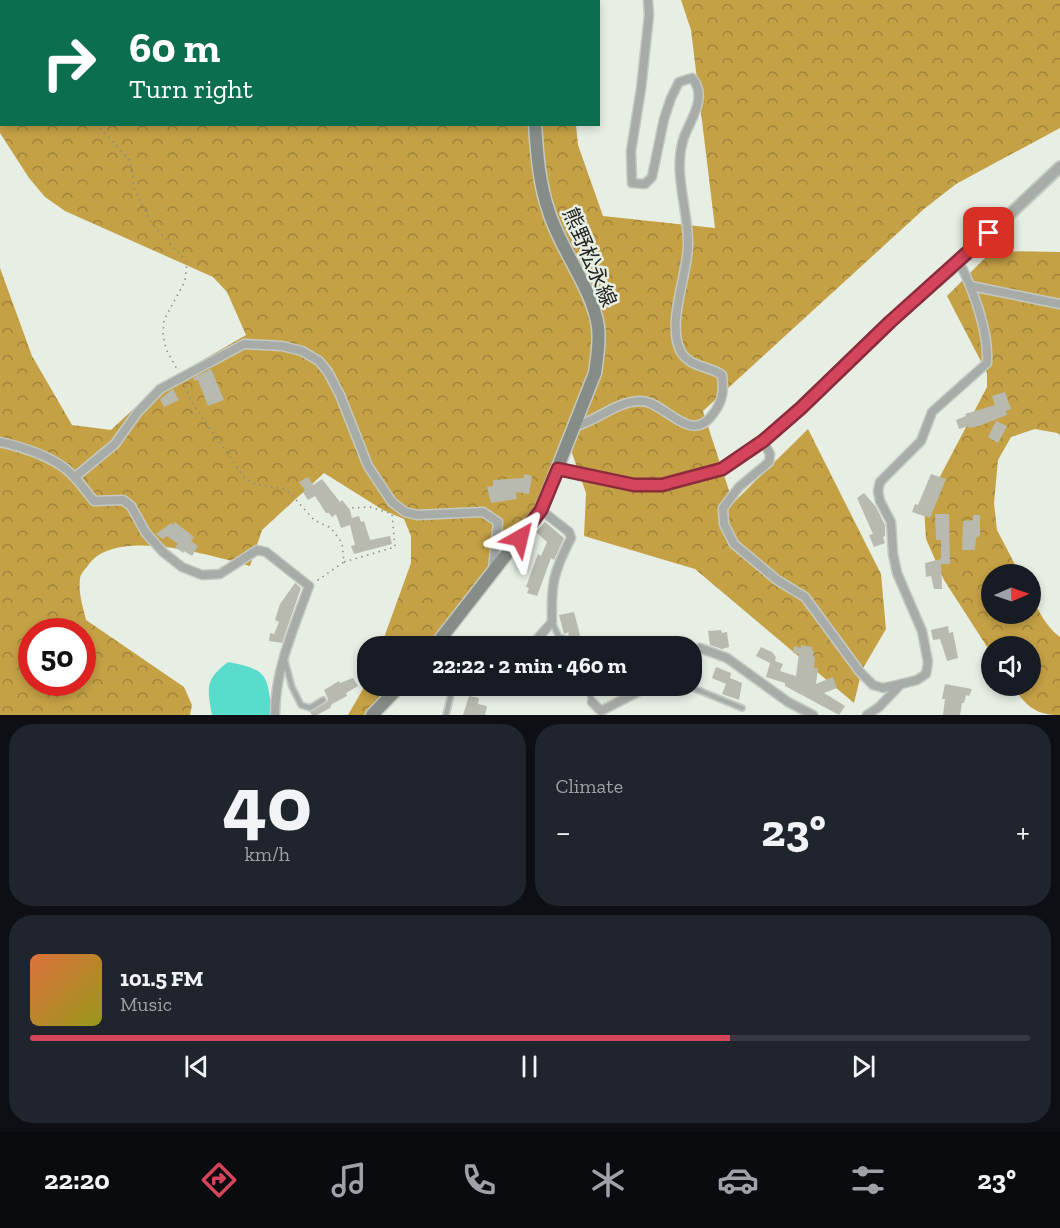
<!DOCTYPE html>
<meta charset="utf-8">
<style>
:root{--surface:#171b24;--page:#20242c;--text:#f1f3f6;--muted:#9ea1a6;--line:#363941;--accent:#d4445b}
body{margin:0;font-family:"Zilla Slab","Noto Sans JP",serif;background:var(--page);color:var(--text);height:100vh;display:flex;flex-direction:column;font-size:22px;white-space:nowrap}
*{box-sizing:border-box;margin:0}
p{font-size:20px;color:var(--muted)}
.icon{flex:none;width:33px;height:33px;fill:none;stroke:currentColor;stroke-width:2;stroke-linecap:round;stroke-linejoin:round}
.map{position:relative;height:715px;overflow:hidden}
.side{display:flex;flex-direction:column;gap:9px;padding:9px;background:#0d0f14;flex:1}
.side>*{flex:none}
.top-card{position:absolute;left:0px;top:0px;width:600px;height:126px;box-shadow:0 3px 9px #0003;background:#0b6e4f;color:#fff;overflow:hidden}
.needle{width:39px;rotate:88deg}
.tools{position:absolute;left:981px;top:564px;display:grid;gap:12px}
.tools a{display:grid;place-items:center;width:60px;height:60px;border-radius:50%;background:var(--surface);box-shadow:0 3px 9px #0003;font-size:30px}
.speed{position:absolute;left:18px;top:618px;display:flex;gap:12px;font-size:30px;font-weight:700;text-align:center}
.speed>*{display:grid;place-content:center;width:78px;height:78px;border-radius:50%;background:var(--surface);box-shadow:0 3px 9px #0003;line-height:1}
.speed .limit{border:9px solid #d22;background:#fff;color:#111}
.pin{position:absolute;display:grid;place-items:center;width:51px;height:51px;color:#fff;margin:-26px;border-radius:12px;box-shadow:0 3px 9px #0006}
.me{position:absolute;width:66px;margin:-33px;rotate:37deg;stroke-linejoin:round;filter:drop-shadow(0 0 4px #0008)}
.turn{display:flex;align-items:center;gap:21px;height:126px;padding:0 30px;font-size:27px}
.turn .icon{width:78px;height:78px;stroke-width:2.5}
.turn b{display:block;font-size:42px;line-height:51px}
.big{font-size:45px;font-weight:800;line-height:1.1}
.side .tile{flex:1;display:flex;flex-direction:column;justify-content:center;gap:9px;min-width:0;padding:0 21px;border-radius:24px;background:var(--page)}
.side .dial{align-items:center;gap:0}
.dial b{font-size:78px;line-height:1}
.song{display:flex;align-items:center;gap:18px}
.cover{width:72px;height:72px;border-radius:9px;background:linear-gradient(135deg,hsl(20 70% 55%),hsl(60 70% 35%))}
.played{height:6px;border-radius:3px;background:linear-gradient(90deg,var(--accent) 70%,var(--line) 70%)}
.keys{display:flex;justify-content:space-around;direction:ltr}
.heat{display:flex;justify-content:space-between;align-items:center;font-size:33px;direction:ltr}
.side .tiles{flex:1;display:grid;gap:9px;grid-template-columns:1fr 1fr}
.tile:last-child{grid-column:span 2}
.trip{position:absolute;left:357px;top:636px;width:345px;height:60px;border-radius:24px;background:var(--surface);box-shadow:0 3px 9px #0003;font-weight:800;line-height:60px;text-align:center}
.dock{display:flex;height:96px;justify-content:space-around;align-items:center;background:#090b0e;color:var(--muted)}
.dock .icon{width:42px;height:42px}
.dock .current{color:var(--accent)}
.dock b{font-size:27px;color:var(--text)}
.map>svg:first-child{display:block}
.forest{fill:url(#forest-crowns);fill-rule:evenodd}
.water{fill:#5adccc}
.building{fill:#b9baaf}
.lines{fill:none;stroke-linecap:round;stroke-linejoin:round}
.service-casing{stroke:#c4cac1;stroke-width:8}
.minor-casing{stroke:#c4cac1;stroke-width:11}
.tertiary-casing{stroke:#c4cac1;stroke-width:14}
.secondary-casing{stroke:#c4cac1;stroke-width:15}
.path{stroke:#878b84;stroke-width:1.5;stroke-dasharray:1.5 4.5;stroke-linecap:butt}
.service{stroke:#a7aca9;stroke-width:4.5}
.minor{stroke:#a7aca9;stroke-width:8}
.tertiary{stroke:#a7aca9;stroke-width:10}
.secondary{stroke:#868d88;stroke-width:12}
.route-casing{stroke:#8a2c3b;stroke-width:15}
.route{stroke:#d4445b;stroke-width:10}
.labels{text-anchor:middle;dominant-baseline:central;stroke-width:5;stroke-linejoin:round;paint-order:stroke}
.street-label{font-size:21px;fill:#242622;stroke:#e7eee4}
</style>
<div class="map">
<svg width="1060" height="715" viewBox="0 0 1060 715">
<defs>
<pattern id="forest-crowns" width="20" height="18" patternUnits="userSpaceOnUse" patternTransform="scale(1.5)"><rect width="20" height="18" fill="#c5a146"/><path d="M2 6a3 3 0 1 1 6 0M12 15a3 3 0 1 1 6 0" fill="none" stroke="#a0833a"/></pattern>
</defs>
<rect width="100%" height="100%" fill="#e7eee4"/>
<!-- forest -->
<g class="forest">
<path d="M0 0H562L563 1 2 2V124L576 125 578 145 603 216 715 228 691 30 681 0H1060V128L956 184 924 209 703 411 733 503 808 429 881 574 886 629 862 670 854 703 695 569 584 536 586 493 566 436 525 528 429 646H381L411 563V536L404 519 383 510 324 473 262 530 250 566C212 556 113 525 87 567 84 570 80 575 80 579 78 592 83 607 86 620L184 687 192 705 190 715H0V268L32 356 72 425 111 430 158 386 246 335 227 292 213 277 65 211 45 197 29 178 0 133ZM32 632H82V682H32Z"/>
<path d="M992 251 1060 252V435L1057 433 1035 429 1011 437 998 460 994 503 997 530 1020 574H992V614H1030L1031 596C1038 610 1047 628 1060 637V715C1035 715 1026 706 1013 686H1030V646H992L991 653 944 580 926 539 924 507 987 387V373L947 296Z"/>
<path d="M367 682 368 686H393L364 715H348Z"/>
</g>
<!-- water -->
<path class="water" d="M228 662C270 670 267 676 272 715H212C207 688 205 679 228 662Z"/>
<!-- building -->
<g class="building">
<path d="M211 369 224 400 208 406 198 380 195 381 193 378Z"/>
<path d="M173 389 179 400 164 407 160 399Z"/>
<path d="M1005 392 1011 409 1006 411 1007 415 979 426 969 428 968 426 959 429 956 420 966 416 965 414 995 405 992 396Z"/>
<path d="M996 421 1007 426 998 443 988 437Z"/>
<path d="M524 474 532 476 529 494 516 492 517 499 491 503 487 487 493 486V480L524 478Z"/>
<path d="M931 474 946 479 930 518 912 512 915 504 918 505Z"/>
<path d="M308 477 313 485 322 479 340 502 342 500 350 510 352 518 359 516 361 522 364 521 370 540 390 536 392 544 354 554 351 546 355 545 350 525 341 528 336 514 332 517 329 513H326L315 496 308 500 303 492 305 490 299 482Z"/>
<path d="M864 493 876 507 885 525V536L883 537 885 543 874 547 869 535 873 534 857 498Z"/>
<path d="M935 514H949L950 564H941V540H936Z"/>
<path d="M973 515H980V535L976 538 975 550H962L963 521 973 520Z"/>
<path d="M175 522 194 537 191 541 198 546 192 556 184 551 183 553 175 547 178 544 167 536 163 539 156 534 171 523 172 525Z"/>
<path d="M545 522 564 538 554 560 551 558 537 596 527 593 529 588 526 587 538 554 541 556 547 542 536 532Z"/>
<path d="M941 559 942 589H934L931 576 926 577 925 563Z"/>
<path d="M295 583 301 588 282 643 269 641 270 633 274 634 279 622 275 620 280 604Z"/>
<path d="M574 612 580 635 578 640 568 635 569 632 564 634 559 615Z"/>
<path d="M948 626 949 633 953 632 958 658 947 661 940 639 933 640 931 630Z"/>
<path d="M721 630 722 633 727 632 729 647 722 649 710 645 708 631Z"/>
<path d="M801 645 812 647V651H814L813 656 815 657 814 668H818L816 684 833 677 837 688 824 693 845 706 839 715 785 686V683L766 677 770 663 756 656 761 647 772 652 776 657 775 661 783 664 780 671 796 676 799 654 793 653 794 646 801 648Z"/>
<path d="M716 667 731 673 730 678 742 683 739 700 722 694 726 684 712 678Z"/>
<path d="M353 678 358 686 346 693 347 696 332 704 330 708 317 715H312L310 712 327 702 328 699 324 690 339 681 340 683Z"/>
<path d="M945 684 972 689 969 696 966 695 964 703H962L960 715H943L945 699H942Z"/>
<path d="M469 696 479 698 478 704 487 706 485 715H463Z"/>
</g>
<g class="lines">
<defs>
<g id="service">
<path d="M552 622 559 637 570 640 579 646"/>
<path d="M285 661 292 687 301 705 310 708 323 700"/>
<path d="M592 686 589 691 592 702"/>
<path d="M688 686 742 708"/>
<path d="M446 715 453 686"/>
</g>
<g id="minor">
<path d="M971 286 1060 304"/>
<path d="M574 427C596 421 616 402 639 401 665 400 690 447 713 414 723 401 724 391 722 375 709 366 688 367 680 350 667 322 687 277 688 246 689 210 672 173 684 137 691 119 708 96 692 78L679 82 671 98 664 119 652 177 645 184 632 183 631 151 641 89 649 15 648 0"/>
<path d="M763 441 770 454 769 462 739 487 723 508 724 524 734 544 777 580 805 597 860 672 873 685 883 688 901 684 917 680 926 674 928 662 922 631 897 573 893 554 891 522 880 501 878 491 880 482 921 441 932 412 987 363C989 331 973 289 959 262"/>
<path d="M0 442C22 447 48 455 66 469 77 478 85 490 94 501L123 500 131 506 146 533 163 552 182 567 202 575 220 574 257 550 266 552 309 586C294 628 275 669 275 715"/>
<path d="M75 477 115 444 137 413 160 389 244 344 282 346 302 351 319 361 328 372 340 395 368 466 392 502 405 512 417 515 483 512 498 522 493 569"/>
<path d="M531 646 552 622C551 584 553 573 571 538L569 532 541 510"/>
<path d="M692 652 700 648 727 658 788 702 813 715"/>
<path d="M592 702 601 711 649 686"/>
<path d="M867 715 879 707 901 684"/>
</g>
<path id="tertiary" d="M558 469 634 485H662L722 469 763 441 801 408 890 322 959 262 1060 167"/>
<g id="secondary">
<path d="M538 2V0"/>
<path d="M435 646 541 510 595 373C597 358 600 343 598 327 593 289 560 249 549 212 539 184 537 154 535 124"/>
<path d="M372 715 400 686"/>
</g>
</defs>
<!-- service casing -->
<use href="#service" class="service-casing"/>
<!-- minor casing -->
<use href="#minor" class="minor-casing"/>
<!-- tertiary casing -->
<use href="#tertiary" class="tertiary-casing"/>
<!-- secondary casing -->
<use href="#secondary" class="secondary-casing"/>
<!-- path -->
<g class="path">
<path d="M16 0V2"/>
<path d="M96 124 127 157 131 163 134 188 148 217 159 232 187 262 185 281 164 320 163 335 166 349 178 371"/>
<path d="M185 386 192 403 244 477 254 484 284 489 291 494 314 520 331 528 342 543 344 562 315 582"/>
<path d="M344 562 395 547 392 514 370 507 353 508 352 504"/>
</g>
<!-- service -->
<use href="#service" class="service"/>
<!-- minor -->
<use href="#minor" class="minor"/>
<!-- tertiary -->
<use href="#tertiary" class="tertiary"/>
<!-- secondary -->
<use href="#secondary" class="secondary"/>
</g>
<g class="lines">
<defs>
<path id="route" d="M520 538 541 510 558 469 634 485H662L722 469 763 441 801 408 890 322 989 233"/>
</defs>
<!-- route casing -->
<use href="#route" class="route-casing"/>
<!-- route -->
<use href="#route" class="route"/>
</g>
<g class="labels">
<!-- street labels -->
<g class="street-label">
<text transform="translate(590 257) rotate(67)">熊野松永線</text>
</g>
</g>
</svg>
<div class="tools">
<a><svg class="needle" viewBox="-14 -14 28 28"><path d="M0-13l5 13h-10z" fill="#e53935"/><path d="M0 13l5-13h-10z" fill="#9ea1a6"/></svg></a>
<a><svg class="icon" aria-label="sound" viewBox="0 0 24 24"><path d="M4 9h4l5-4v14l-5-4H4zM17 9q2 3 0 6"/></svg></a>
</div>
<div class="speed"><div class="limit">50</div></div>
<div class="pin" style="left:989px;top:233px;background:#d93025"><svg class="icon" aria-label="arrive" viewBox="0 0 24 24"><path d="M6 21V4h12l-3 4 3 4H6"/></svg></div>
<svg class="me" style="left:520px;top:538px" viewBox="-20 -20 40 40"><path d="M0-17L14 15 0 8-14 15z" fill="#d4445b" stroke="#fff" stroke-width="4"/></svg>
<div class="trip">22:22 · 2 min · 460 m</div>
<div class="top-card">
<div class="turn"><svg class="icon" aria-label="right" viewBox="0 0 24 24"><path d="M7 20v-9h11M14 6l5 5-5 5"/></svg><div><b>60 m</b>Turn right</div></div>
</div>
</div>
<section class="side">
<div class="tiles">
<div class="tile dial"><b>40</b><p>km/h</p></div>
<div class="tile"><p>Climate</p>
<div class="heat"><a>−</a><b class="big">23°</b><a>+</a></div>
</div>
<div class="tile">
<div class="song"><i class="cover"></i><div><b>101.5 FM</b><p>Music</p></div></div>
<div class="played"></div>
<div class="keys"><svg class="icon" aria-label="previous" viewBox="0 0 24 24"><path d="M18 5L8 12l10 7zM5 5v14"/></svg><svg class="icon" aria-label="pause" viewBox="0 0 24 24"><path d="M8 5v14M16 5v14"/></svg><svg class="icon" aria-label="next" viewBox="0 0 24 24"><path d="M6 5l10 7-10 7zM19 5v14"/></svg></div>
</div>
</div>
</section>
<nav class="dock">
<b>22:20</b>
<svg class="icon current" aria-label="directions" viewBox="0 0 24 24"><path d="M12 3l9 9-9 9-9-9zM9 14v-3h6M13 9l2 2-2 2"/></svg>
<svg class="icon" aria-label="music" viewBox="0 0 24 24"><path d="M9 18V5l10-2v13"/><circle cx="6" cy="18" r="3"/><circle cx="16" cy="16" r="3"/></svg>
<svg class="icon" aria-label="phone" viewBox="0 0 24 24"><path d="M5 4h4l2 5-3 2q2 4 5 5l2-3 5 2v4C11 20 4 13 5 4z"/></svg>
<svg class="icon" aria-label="climate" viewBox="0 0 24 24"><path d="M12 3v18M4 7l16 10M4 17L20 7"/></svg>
<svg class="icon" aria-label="car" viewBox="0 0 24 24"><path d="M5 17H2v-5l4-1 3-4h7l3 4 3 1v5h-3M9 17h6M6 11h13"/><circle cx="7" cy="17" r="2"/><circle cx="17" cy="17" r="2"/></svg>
<svg class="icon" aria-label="filters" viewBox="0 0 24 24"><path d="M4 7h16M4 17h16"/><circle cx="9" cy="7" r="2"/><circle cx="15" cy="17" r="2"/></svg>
<b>23°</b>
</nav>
